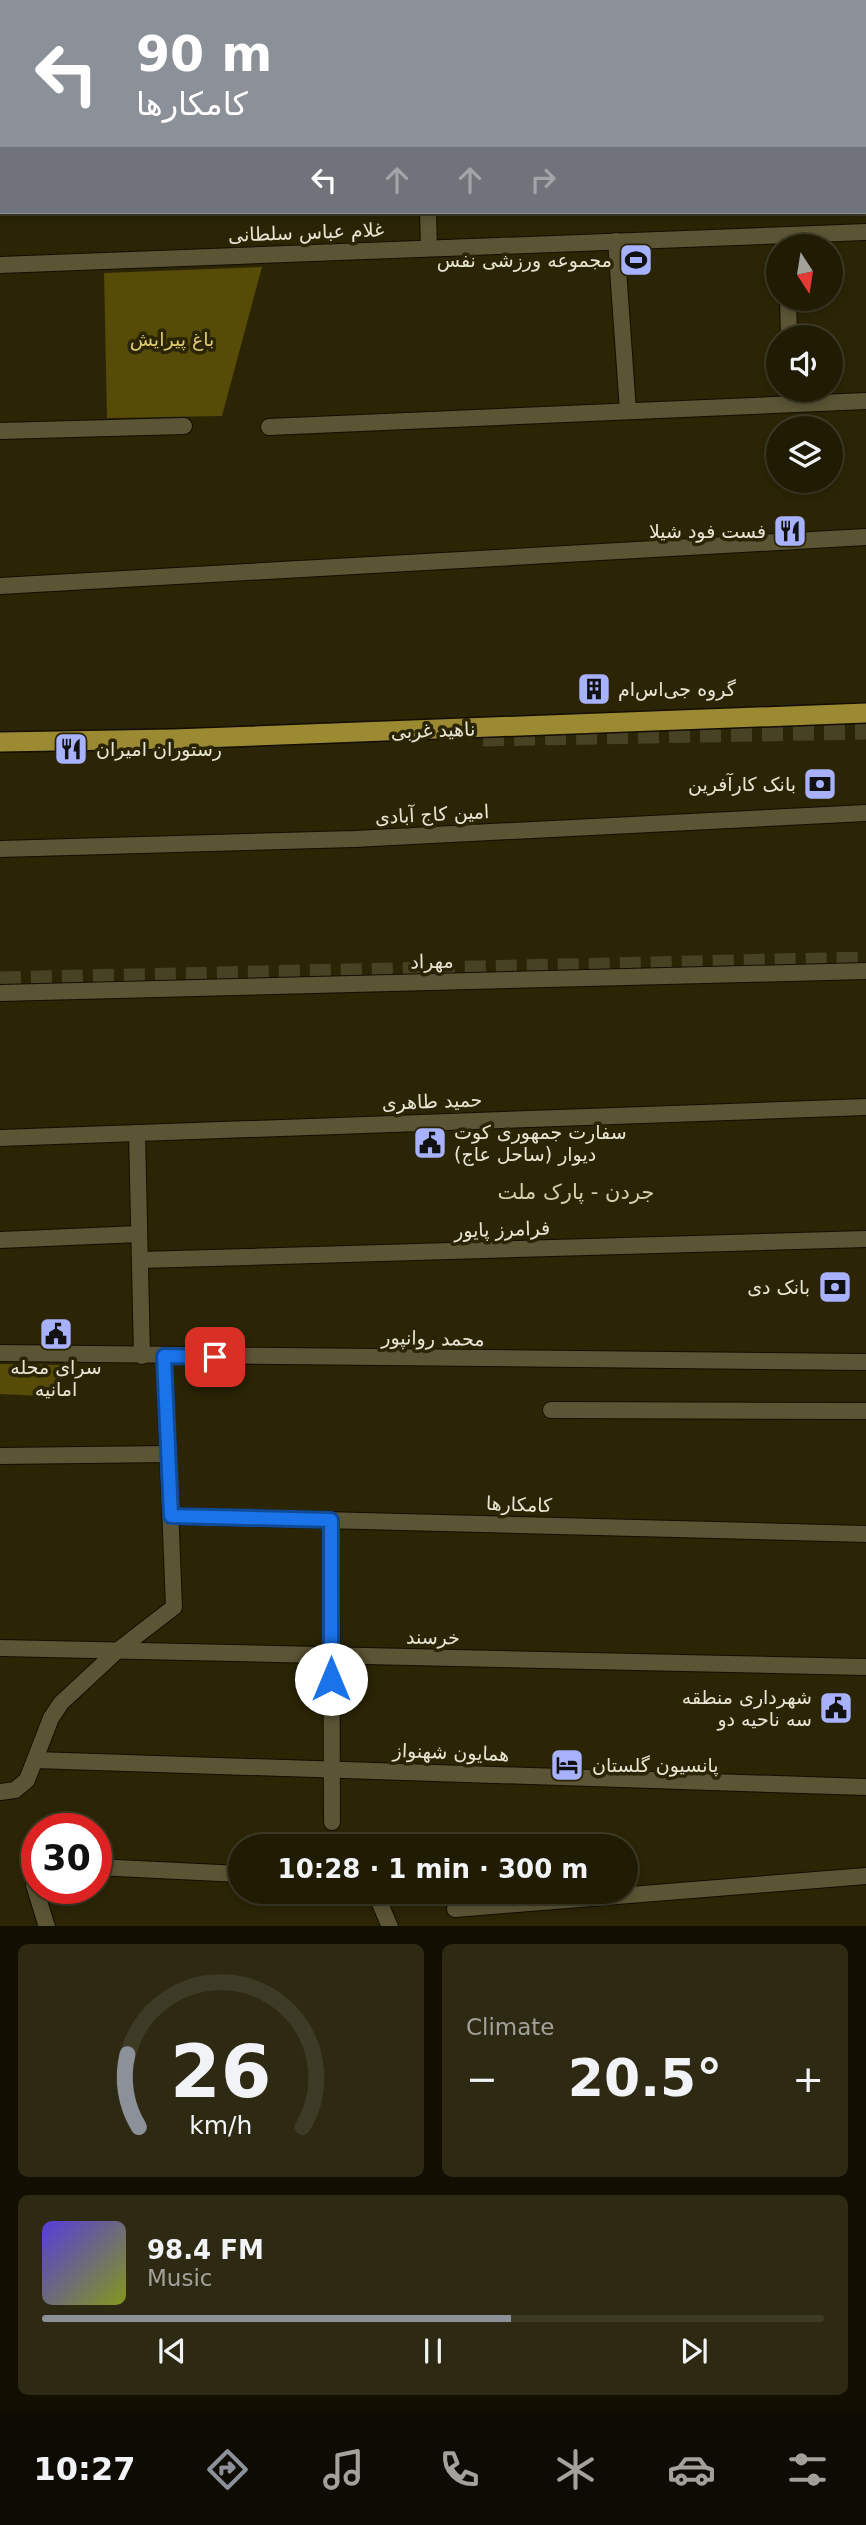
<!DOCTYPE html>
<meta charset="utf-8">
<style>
:root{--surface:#201c04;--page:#2d2913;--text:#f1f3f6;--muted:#a2a19a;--line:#3d3a26;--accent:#8c9099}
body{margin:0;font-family:"DejaVu Sans","Noto Naskh Arabic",sans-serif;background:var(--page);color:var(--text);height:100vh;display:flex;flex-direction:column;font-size:26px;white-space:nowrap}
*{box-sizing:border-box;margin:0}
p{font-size:23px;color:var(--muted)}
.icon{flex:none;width:38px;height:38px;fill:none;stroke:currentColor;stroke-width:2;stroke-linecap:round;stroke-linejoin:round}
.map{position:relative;height:1926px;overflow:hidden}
.details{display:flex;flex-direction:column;gap:18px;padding:18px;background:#120f02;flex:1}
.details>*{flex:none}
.hud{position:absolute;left:0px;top:0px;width:866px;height:214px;box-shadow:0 4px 10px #0003,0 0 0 2px var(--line);background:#8c9099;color:#fff;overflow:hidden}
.needle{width:46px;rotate:168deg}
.controls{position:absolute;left:766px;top:234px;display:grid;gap:14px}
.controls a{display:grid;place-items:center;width:77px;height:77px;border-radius:50%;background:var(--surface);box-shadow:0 4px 10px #0003,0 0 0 2px var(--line);font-size:35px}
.speed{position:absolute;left:21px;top:1813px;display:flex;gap:14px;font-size:35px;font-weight:700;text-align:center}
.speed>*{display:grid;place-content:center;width:91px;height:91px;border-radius:50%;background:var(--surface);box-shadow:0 4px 10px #0003,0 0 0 2px var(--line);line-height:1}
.speed .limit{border:10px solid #d22;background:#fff;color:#111}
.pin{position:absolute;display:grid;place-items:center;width:60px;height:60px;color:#fff;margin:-30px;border-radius:14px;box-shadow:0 4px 10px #0006}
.me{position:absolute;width:77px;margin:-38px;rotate:0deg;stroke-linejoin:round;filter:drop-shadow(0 0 5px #0008)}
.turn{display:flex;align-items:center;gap:24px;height:147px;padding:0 21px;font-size:32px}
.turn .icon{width:91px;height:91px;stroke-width:2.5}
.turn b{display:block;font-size:49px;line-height:60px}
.lanes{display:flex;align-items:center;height:66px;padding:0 21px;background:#0003;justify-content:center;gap:35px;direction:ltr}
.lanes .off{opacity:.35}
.big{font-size:52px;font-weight:800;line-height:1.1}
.details .tile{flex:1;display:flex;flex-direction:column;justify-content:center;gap:10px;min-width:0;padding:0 24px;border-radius:10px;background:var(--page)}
.details .dial{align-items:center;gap:0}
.dial svg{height:182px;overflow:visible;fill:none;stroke:var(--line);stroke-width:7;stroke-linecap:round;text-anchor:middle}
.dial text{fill:var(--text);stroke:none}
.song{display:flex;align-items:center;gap:21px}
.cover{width:84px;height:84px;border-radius:10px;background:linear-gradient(135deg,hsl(250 70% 55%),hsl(70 70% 35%))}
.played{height:7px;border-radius:4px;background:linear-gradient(90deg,var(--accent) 60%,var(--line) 60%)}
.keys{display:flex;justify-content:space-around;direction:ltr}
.heat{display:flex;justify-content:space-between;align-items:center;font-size:38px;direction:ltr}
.details .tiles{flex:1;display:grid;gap:18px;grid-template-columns:1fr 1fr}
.tile:last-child{grid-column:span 2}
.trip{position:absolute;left:228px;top:1834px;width:410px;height:70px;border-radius:35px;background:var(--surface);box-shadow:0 4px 10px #0003,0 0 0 2px var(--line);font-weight:800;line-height:70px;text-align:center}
.tabs{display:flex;height:112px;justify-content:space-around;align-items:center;background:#0d0b02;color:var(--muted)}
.tabs .icon{width:49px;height:49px}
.tabs .on{color:var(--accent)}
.tabs b{font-size:32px;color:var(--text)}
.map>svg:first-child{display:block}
.green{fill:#574b08}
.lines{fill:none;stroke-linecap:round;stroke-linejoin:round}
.highway-tunnel{stroke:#484225;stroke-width:21;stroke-dasharray:21 10;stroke-linecap:butt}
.minor-casing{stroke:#130e00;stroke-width:18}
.major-casing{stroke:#130e00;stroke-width:22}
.minor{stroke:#5b5535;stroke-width:16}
.major{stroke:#9b8a31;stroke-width:19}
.route-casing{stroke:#114b97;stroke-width:18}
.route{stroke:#1a73e8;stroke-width:12}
.labels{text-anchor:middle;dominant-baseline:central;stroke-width:7;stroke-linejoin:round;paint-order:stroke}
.street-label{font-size:19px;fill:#e9e5d4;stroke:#2b2506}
.poi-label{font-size:19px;fill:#e9e5d4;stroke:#2b2506;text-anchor:end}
.park-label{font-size:19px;fill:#decb70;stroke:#2b2506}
.neighbourhood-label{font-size:21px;fill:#d6cfac;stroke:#2b2506}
</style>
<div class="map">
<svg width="866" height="1927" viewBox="0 0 866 1927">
<rect width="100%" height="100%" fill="#2b2506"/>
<!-- green -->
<g class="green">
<path d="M262 267 222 416 107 418 104 273Z"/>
<path d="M0 1364 59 1365 62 1397 0 1394Z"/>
</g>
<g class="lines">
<!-- highway-tunnel -->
<g class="highway-tunnel">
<path d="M483 736 866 729"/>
<path d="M0 982 866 962"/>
</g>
<defs>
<g id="minor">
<path d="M422 0V2"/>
<path d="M864 79H866"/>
<path d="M0 111H2"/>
<path d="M428 212 429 248"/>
<path d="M616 241 628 411"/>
<path d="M0 265 866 232"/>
<path d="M788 299 789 336"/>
<path d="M269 427 866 401"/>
<path d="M0 431 184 426"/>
<path d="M0 586 866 537"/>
<path d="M0 849 354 839 866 813"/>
<path d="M0 993 866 971"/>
<path d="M137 1133 142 1356"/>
<path d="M0 1138 866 1107"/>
<path d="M0 1240 139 1234"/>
<path d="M140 1260 866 1239"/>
<path d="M0 1353 866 1362"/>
<path d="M551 1410 866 1411"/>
<path d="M0 1456 168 1454"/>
<path d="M171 1516 866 1534"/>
<path d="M331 1520 332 1822"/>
<path d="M0 1648 866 1667"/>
<path d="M35 1760 866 1787"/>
<path d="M0 1792 15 1790 27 1780 51 1718 61 1703 117 1651 174 1607 164 1356"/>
<path d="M96 1867 240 1874"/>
<path d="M37 1873 34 1885 47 1927"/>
<path d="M372 1892 379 1901 390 1927"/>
<path d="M455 1909 866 1876"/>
</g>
<path id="major" d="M0 742 173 739 866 713"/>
</defs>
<!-- minor casing -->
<use href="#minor" class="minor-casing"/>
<!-- major casing -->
<use href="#major" class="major-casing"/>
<!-- minor -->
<use href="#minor" class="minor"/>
<!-- major -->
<use href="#major" class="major"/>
</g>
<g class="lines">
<defs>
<path id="route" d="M215 1357 164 1356 171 1516 331 1520V1679"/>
</defs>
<!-- route casing -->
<use href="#route" class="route-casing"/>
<!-- route -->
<use href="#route" class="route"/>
</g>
<!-- icons -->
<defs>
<symbol id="stadium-square" viewBox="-11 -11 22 22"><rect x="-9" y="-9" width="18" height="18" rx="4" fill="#a7b1fc" stroke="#2b2506"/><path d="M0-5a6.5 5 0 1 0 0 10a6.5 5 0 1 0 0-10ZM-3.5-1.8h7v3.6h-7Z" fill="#111"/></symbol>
<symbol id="restaurant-square" viewBox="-11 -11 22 22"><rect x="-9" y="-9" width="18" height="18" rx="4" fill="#a7b1fc" stroke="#2b2506"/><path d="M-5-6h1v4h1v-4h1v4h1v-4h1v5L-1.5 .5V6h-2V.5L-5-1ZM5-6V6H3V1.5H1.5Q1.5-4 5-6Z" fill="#111"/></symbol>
<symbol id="building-square" viewBox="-11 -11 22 22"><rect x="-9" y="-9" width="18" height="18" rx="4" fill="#a7b1fc" stroke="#2b2506"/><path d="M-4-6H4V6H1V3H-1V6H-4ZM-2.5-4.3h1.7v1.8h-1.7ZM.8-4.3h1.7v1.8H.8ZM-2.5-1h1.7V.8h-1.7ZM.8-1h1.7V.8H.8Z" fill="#111"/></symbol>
<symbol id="bank-square" viewBox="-11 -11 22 22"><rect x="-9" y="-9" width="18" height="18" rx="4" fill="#a7b1fc" stroke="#2b2506"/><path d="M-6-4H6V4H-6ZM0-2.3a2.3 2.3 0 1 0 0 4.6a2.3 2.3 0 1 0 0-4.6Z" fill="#111"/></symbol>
<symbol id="civic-square" viewBox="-11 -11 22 22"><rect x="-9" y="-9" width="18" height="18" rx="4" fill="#a7b1fc" stroke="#2b2506"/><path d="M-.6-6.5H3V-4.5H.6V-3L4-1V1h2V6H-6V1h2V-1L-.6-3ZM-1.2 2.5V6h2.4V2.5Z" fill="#111"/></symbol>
<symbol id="hotel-square" viewBox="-11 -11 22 22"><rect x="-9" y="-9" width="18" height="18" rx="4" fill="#a7b1fc" stroke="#2b2506"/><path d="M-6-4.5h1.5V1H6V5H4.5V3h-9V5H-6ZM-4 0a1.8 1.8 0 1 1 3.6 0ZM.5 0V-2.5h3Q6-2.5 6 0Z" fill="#111"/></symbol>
</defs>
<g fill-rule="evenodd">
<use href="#stadium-square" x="617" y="241" width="38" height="38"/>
<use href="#restaurant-square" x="771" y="512" width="38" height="38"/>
<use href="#building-square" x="575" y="670" width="38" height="38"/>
<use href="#restaurant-square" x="52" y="730" width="38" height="38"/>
<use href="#bank-square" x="801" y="765" width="38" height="38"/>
<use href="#civic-square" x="411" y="1124" width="38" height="38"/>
<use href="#bank-square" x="816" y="1268" width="38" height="38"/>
<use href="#civic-square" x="37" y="1315" width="38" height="38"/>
<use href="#civic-square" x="817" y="1689" width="38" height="38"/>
<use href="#hotel-square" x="548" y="1746" width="38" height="38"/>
</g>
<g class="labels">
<!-- street labels -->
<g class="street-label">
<text transform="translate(306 232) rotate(-2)">غلام عباس سلطانی</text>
<text transform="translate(433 730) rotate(-2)">ناهید غربی</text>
<text transform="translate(432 814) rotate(-3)">امین کاج آبادی</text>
<text transform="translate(432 961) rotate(-1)">مهراد</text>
<text transform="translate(432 1101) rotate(-2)">حمید طاهری</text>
<text transform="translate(502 1229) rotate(-2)">فرامرز پایور</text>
<text transform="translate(433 1338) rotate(1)">محمد روانپور</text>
<text transform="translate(519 1504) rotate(2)">کامکارها</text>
<text transform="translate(433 1637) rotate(1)">خرسند</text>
<text transform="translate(451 1752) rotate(2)">همایون شهنواز</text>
</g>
<!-- poi labels -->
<g class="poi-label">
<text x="612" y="260">مجموعه ورزشی نفس</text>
<text x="766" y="531">فست فود شیلا</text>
<text x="618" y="689" text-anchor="start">گروه جی‌اس‌ام</text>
<text x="96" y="749" text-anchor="start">رستوران امیران</text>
<text x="796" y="784">بانک کارآفرین</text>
<text x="454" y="1132" text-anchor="start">سفارت جمهوری کوت<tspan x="454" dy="22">دیوار (ساحل عاج)</tspan></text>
<text x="810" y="1287">بانک دی</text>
<text x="56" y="1367" text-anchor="middle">سرای محله<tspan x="56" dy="22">امانیه</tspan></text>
<text x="812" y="1697">شهرداری منطقه<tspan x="812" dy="22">سه ناحیه دو</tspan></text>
<text x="592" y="1765" text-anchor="start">پانسیون گلستان</text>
</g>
<!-- park labels -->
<g class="park-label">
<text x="172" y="339">باغ پیرایش</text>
</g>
<!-- neighbourhood labels -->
<g class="neighbourhood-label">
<text x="576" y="1192">جردن - پارک ملت</text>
</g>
</g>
</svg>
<div class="controls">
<a><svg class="needle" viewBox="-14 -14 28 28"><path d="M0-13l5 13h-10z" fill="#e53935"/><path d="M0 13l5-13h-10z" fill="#a2a19a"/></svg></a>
<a><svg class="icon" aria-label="sound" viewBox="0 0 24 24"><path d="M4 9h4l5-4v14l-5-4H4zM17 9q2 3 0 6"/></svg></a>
<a><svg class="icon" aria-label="layers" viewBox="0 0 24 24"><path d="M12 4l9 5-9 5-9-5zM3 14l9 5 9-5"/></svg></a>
</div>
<div class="speed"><div class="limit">30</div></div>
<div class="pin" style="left:215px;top:1357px;background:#d93025"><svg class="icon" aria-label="arrive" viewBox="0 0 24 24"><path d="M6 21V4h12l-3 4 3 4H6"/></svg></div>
<svg class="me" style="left:331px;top:1679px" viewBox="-20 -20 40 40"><circle r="19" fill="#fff"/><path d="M0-13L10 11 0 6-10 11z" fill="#1a73e8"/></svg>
<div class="trip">10:28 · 1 min · 300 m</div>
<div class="hud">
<div class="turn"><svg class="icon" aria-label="left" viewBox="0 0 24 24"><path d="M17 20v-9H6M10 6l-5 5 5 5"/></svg><div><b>90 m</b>کامکارها</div></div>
<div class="lanes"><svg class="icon" aria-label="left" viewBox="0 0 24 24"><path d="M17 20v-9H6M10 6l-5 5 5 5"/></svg><svg class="icon off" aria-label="ahead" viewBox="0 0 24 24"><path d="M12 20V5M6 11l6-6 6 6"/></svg><svg class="icon off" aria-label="ahead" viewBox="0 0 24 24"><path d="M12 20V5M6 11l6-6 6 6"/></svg><svg class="icon off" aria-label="right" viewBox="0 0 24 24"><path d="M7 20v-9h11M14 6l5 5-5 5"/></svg></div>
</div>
</div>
<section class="details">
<div class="tiles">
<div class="tile dial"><svg viewBox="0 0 100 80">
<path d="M14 69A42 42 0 1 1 86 69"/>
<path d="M14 69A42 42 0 0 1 9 37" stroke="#8c9099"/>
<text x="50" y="56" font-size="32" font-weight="700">26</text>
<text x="50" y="72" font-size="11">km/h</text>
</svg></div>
<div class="tile"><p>Climate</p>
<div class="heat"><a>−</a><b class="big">20.5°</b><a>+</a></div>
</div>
<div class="tile">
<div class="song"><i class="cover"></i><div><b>98.4 FM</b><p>Music</p></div></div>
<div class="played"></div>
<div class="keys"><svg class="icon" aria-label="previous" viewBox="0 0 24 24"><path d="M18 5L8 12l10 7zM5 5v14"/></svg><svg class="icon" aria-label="pause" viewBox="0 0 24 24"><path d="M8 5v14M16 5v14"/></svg><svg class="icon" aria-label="next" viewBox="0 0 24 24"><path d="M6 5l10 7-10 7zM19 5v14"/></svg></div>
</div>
</div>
</section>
<nav class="tabs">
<b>10:27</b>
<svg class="icon on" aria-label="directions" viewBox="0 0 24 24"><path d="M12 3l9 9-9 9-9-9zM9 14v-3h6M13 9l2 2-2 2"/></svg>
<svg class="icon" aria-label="music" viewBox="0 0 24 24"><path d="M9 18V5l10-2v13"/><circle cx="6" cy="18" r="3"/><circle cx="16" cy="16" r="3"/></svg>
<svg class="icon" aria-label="phone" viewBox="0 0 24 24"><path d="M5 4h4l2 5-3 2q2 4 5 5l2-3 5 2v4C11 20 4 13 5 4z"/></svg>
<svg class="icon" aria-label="climate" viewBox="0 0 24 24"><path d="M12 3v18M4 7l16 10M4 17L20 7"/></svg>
<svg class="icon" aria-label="car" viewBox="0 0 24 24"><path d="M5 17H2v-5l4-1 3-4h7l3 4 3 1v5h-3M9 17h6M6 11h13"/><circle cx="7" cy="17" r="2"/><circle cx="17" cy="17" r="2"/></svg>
<svg class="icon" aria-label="filters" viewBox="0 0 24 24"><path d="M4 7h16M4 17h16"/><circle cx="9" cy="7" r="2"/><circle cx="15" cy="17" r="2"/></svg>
</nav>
